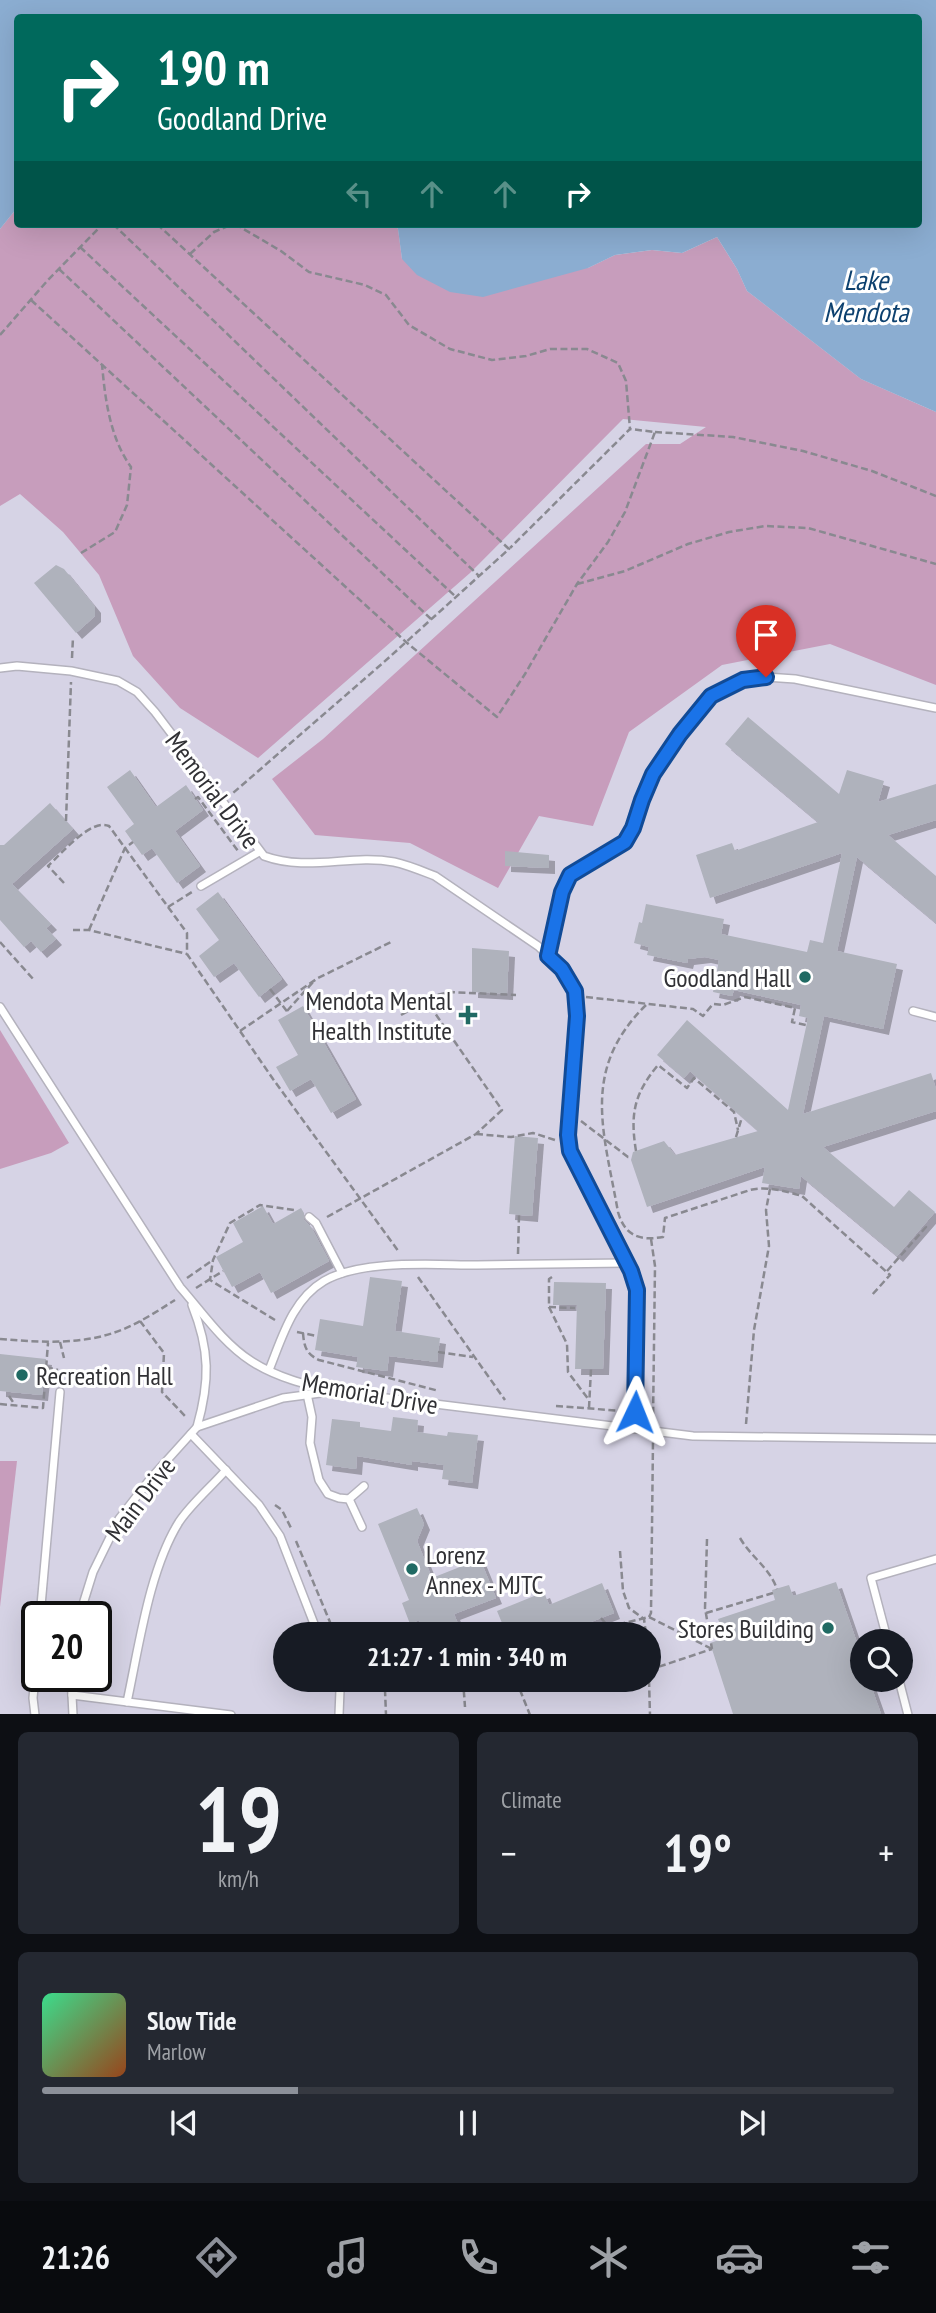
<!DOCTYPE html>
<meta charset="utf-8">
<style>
:root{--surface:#171b24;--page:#242831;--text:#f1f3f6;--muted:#9ea1a6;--line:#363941;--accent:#8c9099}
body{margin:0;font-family:"PT Sans Narrow",sans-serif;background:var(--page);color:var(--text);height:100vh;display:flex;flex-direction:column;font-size:26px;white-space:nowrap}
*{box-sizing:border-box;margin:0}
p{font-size:23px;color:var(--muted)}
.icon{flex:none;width:38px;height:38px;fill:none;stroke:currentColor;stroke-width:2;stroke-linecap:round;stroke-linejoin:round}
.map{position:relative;height:1714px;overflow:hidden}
.side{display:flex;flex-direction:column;gap:18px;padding:18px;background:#0d0f14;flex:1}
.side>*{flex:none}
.guide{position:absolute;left:14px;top:14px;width:908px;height:214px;border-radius:7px;box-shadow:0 7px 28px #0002;background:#00695c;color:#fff;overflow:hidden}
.tools{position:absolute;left:850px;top:1629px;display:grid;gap:14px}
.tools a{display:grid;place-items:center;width:63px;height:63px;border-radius:50%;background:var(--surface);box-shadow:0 7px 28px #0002;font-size:35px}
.speed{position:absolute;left:21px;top:1601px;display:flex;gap:14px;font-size:35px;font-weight:700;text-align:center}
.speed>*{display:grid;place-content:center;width:91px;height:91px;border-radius:50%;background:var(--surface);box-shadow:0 7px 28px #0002;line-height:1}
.speed .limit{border:4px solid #111;border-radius:10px;background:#fff;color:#111}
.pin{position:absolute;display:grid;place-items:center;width:60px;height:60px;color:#fff;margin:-72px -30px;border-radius:50% 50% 50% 0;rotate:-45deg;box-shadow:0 0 7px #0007}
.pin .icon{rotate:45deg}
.me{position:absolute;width:77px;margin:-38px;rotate:2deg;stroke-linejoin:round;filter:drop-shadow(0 0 5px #0008)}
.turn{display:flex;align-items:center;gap:24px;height:147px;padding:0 28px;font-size:32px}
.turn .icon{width:91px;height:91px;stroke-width:2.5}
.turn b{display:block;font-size:49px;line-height:60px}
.lanes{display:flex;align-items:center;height:66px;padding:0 28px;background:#0003;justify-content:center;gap:35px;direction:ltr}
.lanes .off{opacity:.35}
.big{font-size:52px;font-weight:800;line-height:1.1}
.side .tile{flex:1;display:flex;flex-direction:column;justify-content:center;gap:10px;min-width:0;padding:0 24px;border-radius:10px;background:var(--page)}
.side .dial{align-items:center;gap:0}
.dial b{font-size:91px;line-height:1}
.song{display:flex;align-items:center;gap:21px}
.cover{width:84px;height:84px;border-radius:10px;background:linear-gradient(135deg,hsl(150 70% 55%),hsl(20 70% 35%))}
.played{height:7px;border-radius:4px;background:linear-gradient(90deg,var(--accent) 30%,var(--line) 30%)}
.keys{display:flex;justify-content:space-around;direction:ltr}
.heat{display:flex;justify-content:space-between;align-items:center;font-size:38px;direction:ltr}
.side .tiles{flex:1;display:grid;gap:18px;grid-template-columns:1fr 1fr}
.tile:last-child{grid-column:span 2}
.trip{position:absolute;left:273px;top:1622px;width:388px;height:70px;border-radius:35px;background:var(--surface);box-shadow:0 7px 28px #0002;font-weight:800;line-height:70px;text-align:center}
.menu{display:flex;height:112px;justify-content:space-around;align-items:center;background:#090b0e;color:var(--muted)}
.menu .icon{width:49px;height:49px}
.menu .on{color:var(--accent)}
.menu b{font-size:32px;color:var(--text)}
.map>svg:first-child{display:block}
.built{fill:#d6d3e5;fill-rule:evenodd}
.forest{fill:#c79dbc}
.water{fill:#8badd1}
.building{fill:#afb2bc;filter:url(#shadow)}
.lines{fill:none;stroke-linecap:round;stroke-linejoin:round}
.lane-casing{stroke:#b4b2bd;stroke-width:10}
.path{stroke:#898990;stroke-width:2.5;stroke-dasharray:7 3.5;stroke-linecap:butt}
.lane{stroke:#fff;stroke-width:7}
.route-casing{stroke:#114b97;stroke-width:18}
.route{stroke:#1a73e8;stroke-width:12}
.poi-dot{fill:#206a63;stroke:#fff;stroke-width:2.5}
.labels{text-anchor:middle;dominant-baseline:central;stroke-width:6;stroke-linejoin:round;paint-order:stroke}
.street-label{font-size:26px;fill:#313135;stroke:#fff}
.poi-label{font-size:26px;fill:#313135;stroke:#fff;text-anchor:end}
.water-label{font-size:28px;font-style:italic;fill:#0d416f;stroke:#fff}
</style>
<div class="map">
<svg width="936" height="1715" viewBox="0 0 936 1715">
<defs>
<filter id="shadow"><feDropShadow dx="6" dy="6" stdDeviation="0" flood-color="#0004"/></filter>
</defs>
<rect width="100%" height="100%" fill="#e3e2ed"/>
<!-- built -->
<path class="built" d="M17 208 18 224H395L398 229 737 269 747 291 908 401 936 412V1714H0V229ZM37 1617H96V1676H37ZM285 1634H649V1680H285ZM863 1642H901V1680H863Z"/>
<!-- forest -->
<g class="forest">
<path d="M17 208 18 224H395L398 229 402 259 588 268 615 255 652 250 682 253 717 237 737 269 747 291 861 379 936 412V685L830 644 722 665 629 732 593 826 539 816 498 888 410 843 315 835 272 779 323 739 646 444H680L706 427 623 419 470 573 258 758 180 708 133 656 99 575 63 532 20 494 0 506V229Z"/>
<path d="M0 1030 69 1143 51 1153 0 1169Z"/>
<path d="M0 1461H17L0 1607Z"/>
</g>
<!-- water -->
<path class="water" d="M0 0H936V412L861 379 747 291 737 269 717 237 682 253 652 250 615 255 588 268 483 297 450 292 417 275 402 259 398 229 395 224H919V18H18L17 208 0 229Z"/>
<!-- building -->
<g class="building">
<path d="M56 565 64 569 95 607V616L76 633 34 583Z"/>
<path d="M748 717 839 794 847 770 884 781 878 802 936 784V820L888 835 936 876V923L857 857 837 951 897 964 883 1029 824 1016 803 1114 931 1073 936 1089V1111L823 1147 894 1207 909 1190 935 1212 897 1256 801 1176 799 1189 762 1183 765 1167 647 1207 631 1160 633 1152 664 1141 675 1155 758 1131 690 1071 684 1078 657 1055 687 1020 788 1110 808 1018 799 1016 801 1005 734 990 732 996 713 992 719 960 705 957 688 959 687 963 647 955 649 947 634 943 639 922 642 923 646 904 724 919 721 934 807 952 810 940 823 943 842 853 710 898 696 855 732 843 735 851 818 822 725 744Z"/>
<path d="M130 770 156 807 186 785 203 810 175 831 200 866 177 883 152 848 142 855 125 831 134 824 107 787Z"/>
<path d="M50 803 73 829 12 884 51 924 46 928 56 939 41 952 31 941 24 947 0 920V845H4Z"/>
<path d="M505 851 549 855V868L505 866Z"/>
<path d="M218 892 282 979 259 997 234 963 214 977 199 956 219 940 196 909Z"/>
<path d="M472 948 509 951 507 994 472 992Z"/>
<path d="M303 1006 356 1099 331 1113 311 1079 290 1091 276 1067 298 1055 278 1020Z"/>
<path d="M515 1136 538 1138 532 1216 509 1214Z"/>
<path d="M263 1206 273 1224 301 1208 304 1213V1220L311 1227 329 1261 271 1293 260 1272 232 1287 216 1257 243 1242 233 1223Z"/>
<path d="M370 1277 402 1281 395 1331 440 1338 437 1362 389 1356 387 1371 356 1367 358 1357 315 1350 320 1319 363 1326Z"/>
<path d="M554 1282 606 1283 603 1369H575L577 1305H553Z"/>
<path d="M0 1354 46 1359 42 1395 0 1391Z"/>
<path d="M393 1417 418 1420 417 1432 447 1436 448 1432 478 1435 472 1483 442 1479 444 1465 412 1461V1465L357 1456 356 1469 326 1465 332 1419 360 1422V1427L391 1431Z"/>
<path d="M417 1508 424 1524 417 1541 432 1578 480 1559 496 1598 454 1614 462 1634H430L426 1625 422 1627 419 1620 410 1624 402 1603 409 1600 378 1524Z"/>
<path d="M836 1582 863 1660V1680H869L881 1714H733L710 1643 725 1638 718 1619 775 1600 772 1590 789 1585 793 1596Z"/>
<path d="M602 1583 614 1613 560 1634H474L502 1623 497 1611 544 1592 549 1605Z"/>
</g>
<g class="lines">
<defs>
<g id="lane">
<path d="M0 668 17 666 71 671 118 681 137 692 155 712 264 856C308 872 350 854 394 862 408 865 422 871 435 876L538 946 562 969 575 991 577 1016 568 1135 570 1151 631 1271 637 1290 634 1428"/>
<path d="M201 886 259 852"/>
<path d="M548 956 562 893 570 875 625 842 633 828 642 800 653 774 680 734 711 696 743 679 766 677 795 679 936 708"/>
<path d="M0 1007 180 1287C202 1312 223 1343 251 1361 277 1378 308 1385 338 1392L693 1436 936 1439"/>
<path d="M913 1011 936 1017"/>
<path d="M309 1217 316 1223 342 1273"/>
<path d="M192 1305C210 1350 210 1381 197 1427"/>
<path d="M269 1370C282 1338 292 1300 324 1281 362 1259 433 1265 477 1265 527 1264 577 1264 626 1263"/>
<path d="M307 1394 312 1417 310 1443 319 1480 328 1494 339 1498 349 1499 364 1486"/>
<path d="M191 1434 259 1505 280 1536 318 1634"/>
<path d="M349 1499 362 1527"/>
<path d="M40 1617 60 1392"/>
<path d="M79 1617 93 1572 119 1519 151 1478 197 1427 283 1398 328 1392"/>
<path d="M888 1642 871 1578 936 1559"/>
<path d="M71 1676 73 1715"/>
<path d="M336 1680 340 1690 339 1715"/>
<path d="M899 1680 908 1715"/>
<path d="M72 1695 231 1715"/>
<path d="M127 1702C139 1647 149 1570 179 1522 191 1504 211 1487 226 1470"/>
<path d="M35 1715 33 1698 37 1655"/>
</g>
</defs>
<!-- lane casing -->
<use href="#lane" class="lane-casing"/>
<!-- path -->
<g class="path">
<path d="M113 224 479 576"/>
<path d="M157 224 509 549 384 662 233 793"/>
<path d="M235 224 281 251 309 272 365 285 386 295 409 325 450 349 492 360 526 356 550 349H587L618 363 626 381 630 429 510 548"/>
<path d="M80 247 456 597"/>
<path d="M190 254 214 232 233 224"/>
<path d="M59 269 431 619"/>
<path d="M31 300 406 642 497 717 525 674 577 584 608 542 625 512 655 432 630 429"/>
<path d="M0 335 48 280 103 224"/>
<path d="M655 432 733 437 803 451 872 471 936 496"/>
<path d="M81 553 115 532 127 505 131 467C110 438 105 399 102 364"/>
<path d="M577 584 625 571 688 544 729 532 765 526 808 528 936 564"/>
<path d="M72 658 73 637"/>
<path d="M195 799 198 797 238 851"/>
<path d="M66 821 71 682"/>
<path d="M64 883 48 866C61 854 91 818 109 826L187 933V954L273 1079 399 1252"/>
<path d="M168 907 192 892"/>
<path d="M73 930H89L187 954"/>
<path d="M89 930 125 848 133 842"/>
<path d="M0 942 34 980"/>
<path d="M270 989 289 1014"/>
<path d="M586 997 693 1009 703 1016 713 1004 723 1005 745 997 795 1008 792 1022 806 1025"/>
<path d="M646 1005C580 1070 604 1132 618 1212 625 1236 639 1241 663 1237L665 1218 750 1190C766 1186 786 1191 802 1196L890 1275 871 1296"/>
<path d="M287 1011 313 982"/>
<path d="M401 1015 437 995 449 992 516 995"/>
<path d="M240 1031 318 978 393 941"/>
<path d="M581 1121 628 1157H631"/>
<path d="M476 1134 511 1137 533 1133 558 1141"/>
<path d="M736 1137 742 1117"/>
<path d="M636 1151C630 1114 634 1094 658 1065L687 1088 694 1078 734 1112 738 1130"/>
<path d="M327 1217 476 1134 502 1110 430 1006 425 1001 412 996"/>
<path d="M651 1239 655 1266 653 1421"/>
<path d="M518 1254 519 1215"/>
<path d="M887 1271 926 1227 924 1224"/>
<path d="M418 1277 505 1400"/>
<path d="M552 1277 549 1279V1307L567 1344 568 1372 589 1400"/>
<path d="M187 1278 213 1260"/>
<path d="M196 1288 223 1271"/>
<path d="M549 1307 575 1308"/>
<path d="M275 1320 210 1280 213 1260 230 1223 260 1205 294 1210"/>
<path d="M140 1321 164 1353 162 1392 186 1417"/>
<path d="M297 1332 317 1336"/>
<path d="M303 1333C304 1346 306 1354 319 1360L439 1391"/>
<path d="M0 1339C37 1342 77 1345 113 1333 135 1326 156 1312 175 1300"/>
<path d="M60 1342 64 1358"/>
<path d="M438 1352 473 1357"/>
<path d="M46 1367 58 1370"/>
<path d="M9 1396 15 1405"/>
<path d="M0 1404 43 1408 48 1343"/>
<path d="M556 1406 623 1411"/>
<path d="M589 1408 591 1369"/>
<path d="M746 1424 754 1330 769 1246 766 1210 770 1189"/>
<path d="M275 1505 282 1510 291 1528"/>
<path d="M740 1538C751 1557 769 1567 777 1589"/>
<path d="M707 1539 705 1608 712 1649"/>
<path d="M296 1541 335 1634"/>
<path d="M620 1551 623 1591 629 1608 644 1619 646 1634"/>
<path d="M706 1613 773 1593"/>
<path d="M649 1617 651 1613 653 1441"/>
<path d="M601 1618 607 1625 612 1626 649 1617 712 1649"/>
<path d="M649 1670 712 1649"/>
<path d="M380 1680 385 1690 386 1715"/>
<path d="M463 1680 465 1707"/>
<path d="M516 1680 530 1715"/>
<path d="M649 1680 650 1715"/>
</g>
<!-- lane -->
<use href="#lane" class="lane"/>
</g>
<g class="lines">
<defs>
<path id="route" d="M635 1412 637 1290 631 1271 570 1151 568 1135 577 1016 575 991 562 969 548 956 562 892 570 875 625 842 633 828 642 800 653 774 680 734 711 696 743 680 766 677"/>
</defs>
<!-- route casing -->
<use href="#route" class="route-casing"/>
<!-- route -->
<use href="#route" class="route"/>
</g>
<!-- markers -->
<g class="poi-dot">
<circle cx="805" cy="977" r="7"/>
<path d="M464.5 1004.5h7v7h7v7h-7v7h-7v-7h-7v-7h7z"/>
<circle cx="22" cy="1375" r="7"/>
<circle cx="412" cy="1569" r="7"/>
<circle cx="828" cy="1628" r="7"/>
</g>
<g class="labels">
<!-- street labels -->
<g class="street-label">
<text transform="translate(213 790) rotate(53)">Memorial Drive</text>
<text transform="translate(370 1393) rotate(10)">Memorial Drive</text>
<text transform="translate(140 1499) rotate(-53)">Main Drive</text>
</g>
<!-- poi labels -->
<g class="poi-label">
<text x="791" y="977">Goodland Hall</text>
<text x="452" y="1000">Mendota Mental<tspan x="452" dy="30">Health Institute</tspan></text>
<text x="36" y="1375" text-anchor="start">Recreation Hall</text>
<text x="426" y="1554" text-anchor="start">Lorenz<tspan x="426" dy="30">Annex - MJTC</tspan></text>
<text x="814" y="1628">Stores Building</text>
</g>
<!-- water labels -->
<g class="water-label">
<text x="866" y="279">Lake<tspan x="866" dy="32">Mendota</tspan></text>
</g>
</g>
</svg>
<div class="tools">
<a><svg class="icon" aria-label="search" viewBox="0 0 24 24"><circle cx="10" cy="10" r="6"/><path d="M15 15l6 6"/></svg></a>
</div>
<div class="speed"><div class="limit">20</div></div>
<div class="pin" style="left:766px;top:677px;background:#d93025"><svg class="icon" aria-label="arrive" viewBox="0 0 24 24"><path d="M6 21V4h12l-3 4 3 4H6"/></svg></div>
<svg class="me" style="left:635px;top:1412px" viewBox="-20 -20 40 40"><path d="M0-17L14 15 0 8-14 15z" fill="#1a73e8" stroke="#fff" stroke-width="4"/></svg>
<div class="trip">21:27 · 1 min · 340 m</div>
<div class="guide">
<div class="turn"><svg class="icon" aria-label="right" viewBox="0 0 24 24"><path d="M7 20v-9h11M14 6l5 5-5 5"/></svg><div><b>190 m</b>Goodland Drive</div></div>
<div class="lanes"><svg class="icon off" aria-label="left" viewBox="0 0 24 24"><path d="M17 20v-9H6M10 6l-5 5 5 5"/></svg><svg class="icon off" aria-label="ahead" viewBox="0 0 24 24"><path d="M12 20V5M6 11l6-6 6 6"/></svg><svg class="icon off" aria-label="ahead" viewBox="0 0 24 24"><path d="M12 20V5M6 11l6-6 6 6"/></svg><svg class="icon" aria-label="right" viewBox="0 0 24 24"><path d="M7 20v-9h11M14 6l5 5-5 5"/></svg></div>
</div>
</div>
<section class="side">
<div class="tiles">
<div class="tile dial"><b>19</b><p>km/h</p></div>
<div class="tile"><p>Climate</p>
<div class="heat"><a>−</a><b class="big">19°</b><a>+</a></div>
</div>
<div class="tile">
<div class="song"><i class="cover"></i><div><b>Slow Tide</b><p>Marlow</p></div></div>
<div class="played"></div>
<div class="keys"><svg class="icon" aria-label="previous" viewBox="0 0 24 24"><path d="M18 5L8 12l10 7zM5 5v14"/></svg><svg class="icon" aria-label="pause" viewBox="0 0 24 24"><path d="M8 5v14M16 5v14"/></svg><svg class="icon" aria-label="next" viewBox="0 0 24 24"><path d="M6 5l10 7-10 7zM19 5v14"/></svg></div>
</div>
</div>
</section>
<nav class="menu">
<b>21:26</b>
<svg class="icon on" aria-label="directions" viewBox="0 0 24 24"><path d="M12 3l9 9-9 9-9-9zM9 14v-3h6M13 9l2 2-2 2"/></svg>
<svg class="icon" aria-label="music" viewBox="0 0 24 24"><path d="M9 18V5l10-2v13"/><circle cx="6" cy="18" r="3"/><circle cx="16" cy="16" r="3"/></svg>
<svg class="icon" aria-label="phone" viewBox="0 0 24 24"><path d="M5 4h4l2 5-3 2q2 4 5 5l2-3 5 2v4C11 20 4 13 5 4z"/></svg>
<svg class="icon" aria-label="climate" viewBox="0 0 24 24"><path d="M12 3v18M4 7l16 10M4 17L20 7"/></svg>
<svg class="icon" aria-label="car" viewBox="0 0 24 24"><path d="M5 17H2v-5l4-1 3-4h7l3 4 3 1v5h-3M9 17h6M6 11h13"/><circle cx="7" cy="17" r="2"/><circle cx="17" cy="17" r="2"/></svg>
<svg class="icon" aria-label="filters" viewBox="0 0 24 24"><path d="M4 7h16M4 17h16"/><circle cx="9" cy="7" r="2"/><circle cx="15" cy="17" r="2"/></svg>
</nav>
